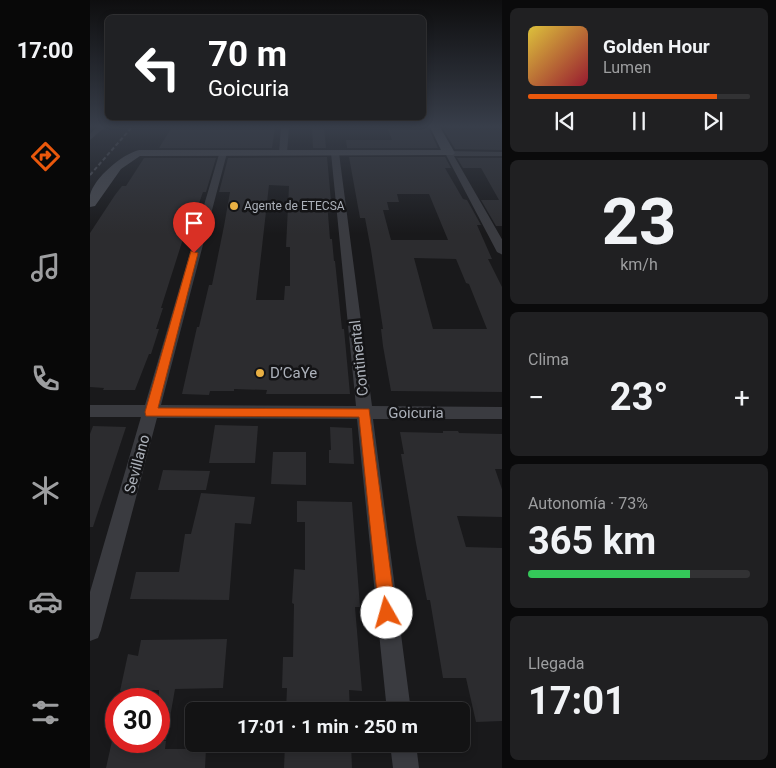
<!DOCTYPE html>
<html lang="es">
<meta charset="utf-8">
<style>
:root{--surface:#131314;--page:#202022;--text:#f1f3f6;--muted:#9d9ea0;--line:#323234;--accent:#ea580c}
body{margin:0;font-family:Roboto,sans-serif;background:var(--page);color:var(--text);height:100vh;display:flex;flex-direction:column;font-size:19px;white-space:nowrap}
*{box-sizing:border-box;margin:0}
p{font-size:16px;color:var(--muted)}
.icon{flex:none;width:28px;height:28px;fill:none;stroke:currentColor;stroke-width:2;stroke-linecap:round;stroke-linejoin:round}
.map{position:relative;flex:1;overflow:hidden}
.sheet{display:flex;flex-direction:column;gap:8px;padding:8px;background:#0a0a0b;width:274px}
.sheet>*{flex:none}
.guide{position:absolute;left:15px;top:15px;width:321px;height:105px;border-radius:8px;box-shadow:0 2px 8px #0003,0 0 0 1px var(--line);background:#202124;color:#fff;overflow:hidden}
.speed{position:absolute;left:15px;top:688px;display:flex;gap:10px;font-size:25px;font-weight:700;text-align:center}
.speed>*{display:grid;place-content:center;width:65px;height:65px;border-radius:50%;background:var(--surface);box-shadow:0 2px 8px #0003,0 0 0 1px var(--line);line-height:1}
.speed .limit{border:8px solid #d22;background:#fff;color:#111}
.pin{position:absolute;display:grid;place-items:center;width:42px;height:42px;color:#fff;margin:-51px -21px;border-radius:50% 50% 50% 0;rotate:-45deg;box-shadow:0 0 5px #0007}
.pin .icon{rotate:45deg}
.me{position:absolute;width:55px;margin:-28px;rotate:353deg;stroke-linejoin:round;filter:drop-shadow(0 0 4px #0008)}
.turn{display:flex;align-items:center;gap:18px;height:105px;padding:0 20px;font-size:22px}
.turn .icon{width:65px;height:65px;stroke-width:2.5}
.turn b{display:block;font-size:35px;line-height:42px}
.big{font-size:38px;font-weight:700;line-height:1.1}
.sheet .widget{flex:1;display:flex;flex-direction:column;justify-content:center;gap:8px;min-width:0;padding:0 18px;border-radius:8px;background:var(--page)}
.sheet .dial{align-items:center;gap:0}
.dial b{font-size:65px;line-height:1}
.song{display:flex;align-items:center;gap:15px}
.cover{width:60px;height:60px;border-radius:8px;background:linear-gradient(135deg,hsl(50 70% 55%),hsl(350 70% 35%))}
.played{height:5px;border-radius:2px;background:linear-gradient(90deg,var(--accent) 85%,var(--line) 85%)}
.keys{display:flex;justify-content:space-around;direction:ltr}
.heat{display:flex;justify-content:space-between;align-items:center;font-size:28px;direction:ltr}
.charge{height:8px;border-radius:4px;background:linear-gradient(90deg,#34c759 73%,var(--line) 0)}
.trip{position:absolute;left:95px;top:702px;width:285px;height:50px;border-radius:8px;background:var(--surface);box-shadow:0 2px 8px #0003,0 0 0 1px var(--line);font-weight:700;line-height:50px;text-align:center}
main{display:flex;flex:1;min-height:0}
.tab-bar{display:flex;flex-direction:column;width:90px;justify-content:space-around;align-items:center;background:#080808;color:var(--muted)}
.tab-bar .icon{width:35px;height:35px}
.tab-bar .on{color:var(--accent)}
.tab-bar b{font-size:22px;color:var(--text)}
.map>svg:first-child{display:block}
.building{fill:#2c2c2f;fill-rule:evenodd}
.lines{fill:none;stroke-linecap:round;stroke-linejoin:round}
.street{fill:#3a3b40;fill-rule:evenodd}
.secondary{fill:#484a50;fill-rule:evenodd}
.rail{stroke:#4d4f55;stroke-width:2;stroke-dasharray:4 2.5;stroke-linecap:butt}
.route{fill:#ea580c;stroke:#983908}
.poi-dot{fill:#e9b043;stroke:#141416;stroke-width:2}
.labels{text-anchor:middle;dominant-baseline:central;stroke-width:5;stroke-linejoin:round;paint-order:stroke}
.far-poi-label{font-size:12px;fill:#acb1ba;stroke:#141416;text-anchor:start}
.street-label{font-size:15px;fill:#acb1ba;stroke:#141416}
.poi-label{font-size:15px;fill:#acb1ba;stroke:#141416;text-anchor:start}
</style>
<main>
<nav class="tab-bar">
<b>17:00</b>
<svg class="icon on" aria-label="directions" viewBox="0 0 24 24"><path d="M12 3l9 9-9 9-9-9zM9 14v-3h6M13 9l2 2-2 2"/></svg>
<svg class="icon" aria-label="music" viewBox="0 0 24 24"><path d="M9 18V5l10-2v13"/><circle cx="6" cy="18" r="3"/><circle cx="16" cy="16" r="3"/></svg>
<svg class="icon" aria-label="phone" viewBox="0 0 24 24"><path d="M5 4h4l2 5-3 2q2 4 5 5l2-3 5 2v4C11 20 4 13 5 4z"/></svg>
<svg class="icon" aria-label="climate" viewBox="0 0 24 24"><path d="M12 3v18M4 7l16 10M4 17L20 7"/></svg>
<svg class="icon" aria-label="car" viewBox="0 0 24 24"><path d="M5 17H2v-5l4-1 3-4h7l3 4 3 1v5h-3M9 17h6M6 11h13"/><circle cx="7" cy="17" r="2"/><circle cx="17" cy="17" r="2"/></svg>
<svg class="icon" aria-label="filters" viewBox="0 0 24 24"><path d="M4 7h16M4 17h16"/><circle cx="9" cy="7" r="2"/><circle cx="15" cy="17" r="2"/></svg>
</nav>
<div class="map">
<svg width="413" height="768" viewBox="0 0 413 768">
<rect width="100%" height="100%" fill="#19191b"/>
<!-- building -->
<g class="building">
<path d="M82 127H185L182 148H69Z"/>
<path d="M222 127H234L236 148H223Z"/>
<path d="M356 127H413V150L365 149 353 129H358Z"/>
<path d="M298 129H339L348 148H257L256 140H302Z"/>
<path d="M237 157 241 201H237L240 239H242L244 261H245L252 329H254L260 394H176L177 390 144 389V391H120L119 395 92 394 107 327H109L119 285H122L134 226 140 192H129L138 158ZM179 185 199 186 196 247H200V286H195L194 300H166Z"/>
<path d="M259 157H355L361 168H355L373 199 377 200 391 225H387L402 259H398L413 289V392L301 391 293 346 291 329H293L281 250 275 218H270ZM307 194H339L358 240H301L293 210H299L297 202H309ZM324 258 366 259 376 283 379 284 397 329H343Z"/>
<path d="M54 158H126L116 192H113L107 209H104L93 239 71 308H73L66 329H69L61 354H59L45 390H13L14 388 0 387V233L25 195 32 186H36Z"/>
<path d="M367 158H413V226H406L391 200H409L391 168H373Z"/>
<path d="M125 425 168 426 165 463H119Z"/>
<path d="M3 426 36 427 3 527H0V434Z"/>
<path d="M240 427 262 428 264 464 239 463V450H241Z"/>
<path d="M353 431H368L369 433 413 434V469H405L413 492V517L367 516 376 547 413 548V721L386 722 376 678H353L340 600H337L326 543 311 454H314L310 432 353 433Z"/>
<path d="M183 452H216V485L181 484Z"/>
<path d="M73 470 120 471 116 490H68Z"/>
<path d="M111 493 165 497 161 524 145 523 139 600 40 599 46 572H89L95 534H101Z"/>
<path d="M207 501 262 502 270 607H265L272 691 259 690 260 711H196L197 688H192L193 657H203L204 604 202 603 204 569 215 570V522H207Z"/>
<path d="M137 639 133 688 85 689 76 740H69V690L30 691 38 654 48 656 51 640Z"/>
<path d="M22 741H76L75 749H116L115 768H16Z"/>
<path d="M195 744H261L262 768H194Z"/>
</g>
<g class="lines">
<!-- street -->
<g class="street">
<path d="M7 127H15L0 140V134Z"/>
<path d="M191 127H199L197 153 193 155 189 153Z"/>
<path d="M130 151 137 153 71 405 266 406 241 153 245 151 249 153 282 406 413 407V419H283L321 711H297L267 419 67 418 11 630 8 638 0 641V592L51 417H0V405H55Z"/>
<path d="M356 151 413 152V156H364L413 241V255L407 252 355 153Z"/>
<path d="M300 744H326L329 768H303Z"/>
</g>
<!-- secondary -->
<path class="secondary" d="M340 127H350L365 153 363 155 50 156 31 169 5 206 0 207C0 203 0 199 0 195 4 178 32 154 49 150H351Z"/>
<!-- rail -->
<path class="rail" d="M0 175 42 127"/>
</g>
<!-- sky -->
<linearGradient id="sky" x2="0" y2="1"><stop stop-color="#0e0e0f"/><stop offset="0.54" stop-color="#383e4a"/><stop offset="1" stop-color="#383e4a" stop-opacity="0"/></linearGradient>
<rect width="413" height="234" fill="url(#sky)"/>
<!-- route -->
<path class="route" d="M101 251 108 253 68 408 279 409 306 613 303 619 297 622 291 619 289 613 269 417 56 416 55 412Z"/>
<!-- markers -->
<g class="poi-dot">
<circle cx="144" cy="206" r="5"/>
<circle cx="170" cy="373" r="5"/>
</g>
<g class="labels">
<!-- far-poi labels -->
<g class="far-poi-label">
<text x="154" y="206">Agente de ETECSA</text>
</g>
<!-- street labels -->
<g class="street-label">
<text transform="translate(269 358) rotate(-96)">Continental</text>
<text x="326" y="413">Goicuria</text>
<text transform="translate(47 464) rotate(-75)">Sevillano</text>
</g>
<!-- poi labels -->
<g class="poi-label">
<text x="180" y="373">D’CaYe</text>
</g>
</g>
</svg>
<div class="speed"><div class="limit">30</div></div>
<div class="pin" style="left:104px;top:253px;background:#d93025"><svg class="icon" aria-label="arrive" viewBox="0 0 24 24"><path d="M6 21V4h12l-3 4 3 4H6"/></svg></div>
<svg class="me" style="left:297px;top:613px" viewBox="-20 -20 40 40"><circle r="19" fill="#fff"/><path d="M0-13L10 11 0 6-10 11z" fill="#ea580c"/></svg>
<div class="trip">17:01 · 1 min · 250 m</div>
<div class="guide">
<div class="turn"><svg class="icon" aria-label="left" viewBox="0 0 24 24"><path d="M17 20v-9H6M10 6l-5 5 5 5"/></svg><div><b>70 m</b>Goicuria</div></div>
</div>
</div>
<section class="sheet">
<div class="widget">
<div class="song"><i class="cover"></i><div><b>Golden Hour</b><p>Lumen</p></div></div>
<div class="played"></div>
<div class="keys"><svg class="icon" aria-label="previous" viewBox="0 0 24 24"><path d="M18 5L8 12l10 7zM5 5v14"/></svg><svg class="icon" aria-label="pause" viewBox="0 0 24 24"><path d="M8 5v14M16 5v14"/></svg><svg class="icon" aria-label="next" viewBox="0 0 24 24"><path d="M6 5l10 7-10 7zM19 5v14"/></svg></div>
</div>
<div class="widget dial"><b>23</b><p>km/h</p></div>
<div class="widget"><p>Clima</p>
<div class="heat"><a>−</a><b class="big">23°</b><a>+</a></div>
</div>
<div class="widget"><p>Autonomía · 73%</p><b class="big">365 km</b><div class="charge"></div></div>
<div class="widget"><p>Llegada</p><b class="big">17:01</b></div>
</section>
</main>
